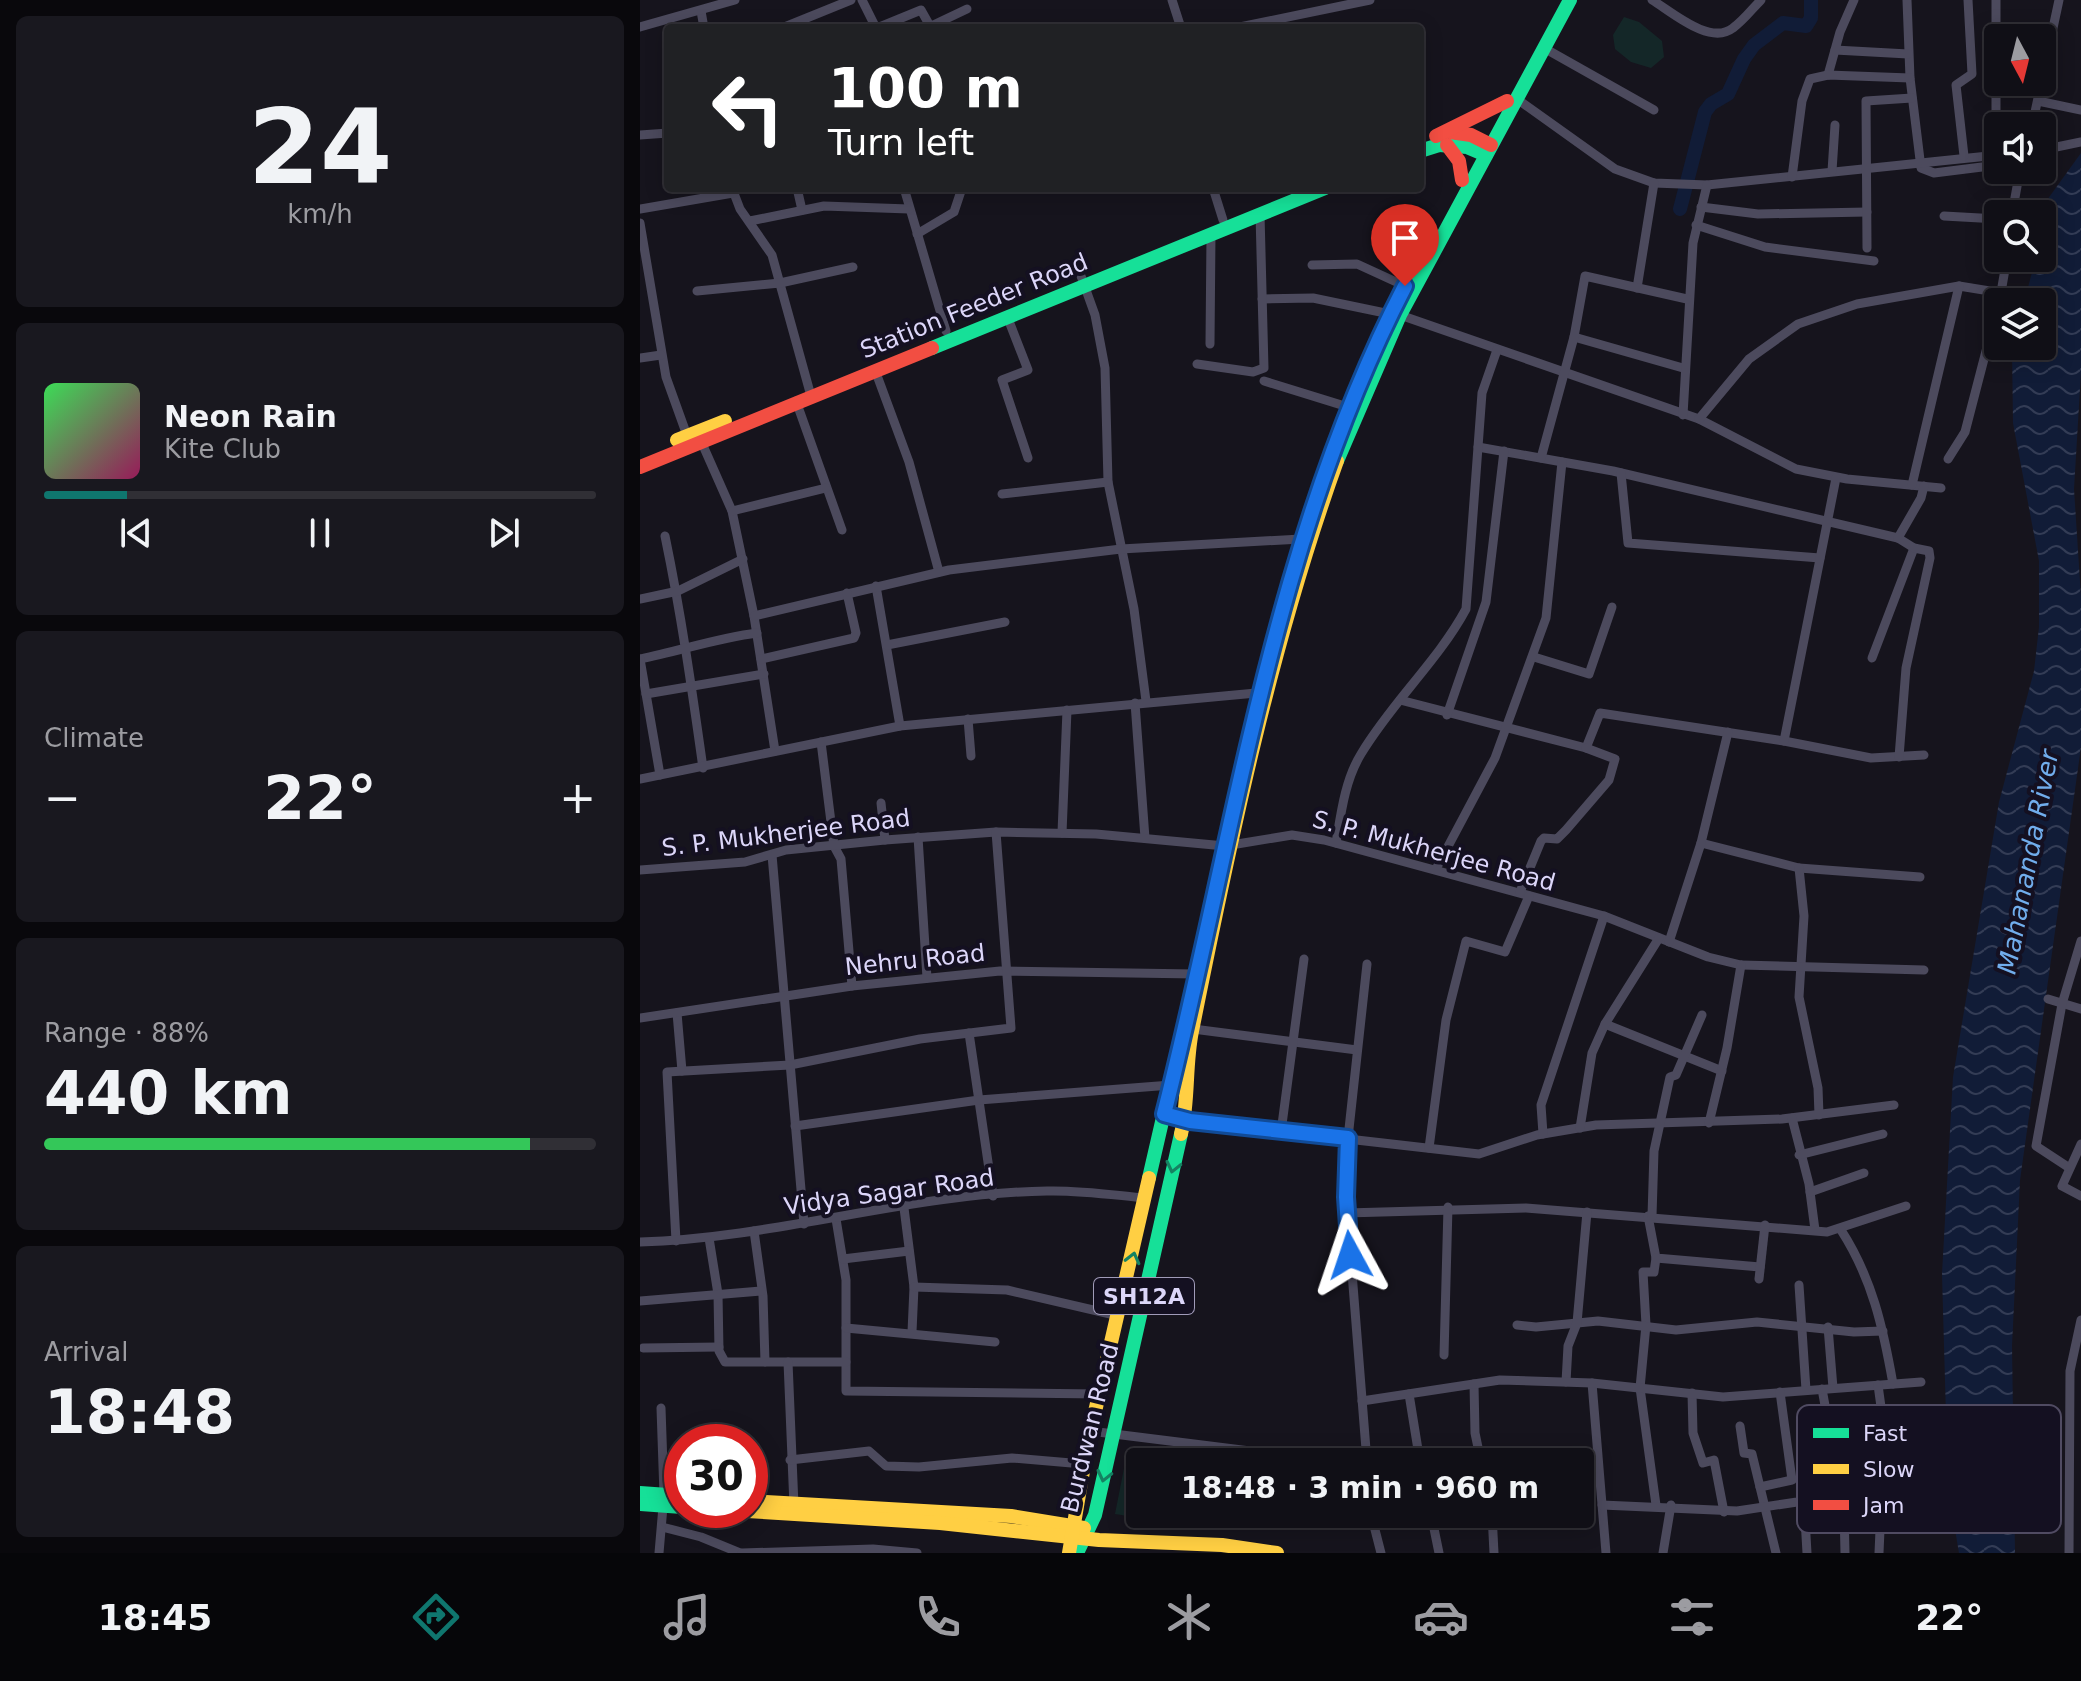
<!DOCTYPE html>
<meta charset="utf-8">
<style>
:root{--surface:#100f16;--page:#19181f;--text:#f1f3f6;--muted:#9c9ca1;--line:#302f35;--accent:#0f766e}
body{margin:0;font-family:"DejaVu Sans",sans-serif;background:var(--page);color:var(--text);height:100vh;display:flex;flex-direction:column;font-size:30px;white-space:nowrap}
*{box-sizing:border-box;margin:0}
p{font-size:26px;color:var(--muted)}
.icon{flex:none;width:44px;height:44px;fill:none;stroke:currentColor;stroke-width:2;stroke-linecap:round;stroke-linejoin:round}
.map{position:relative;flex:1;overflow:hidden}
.details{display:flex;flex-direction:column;gap:16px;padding:16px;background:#09080c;width:640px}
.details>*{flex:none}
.guide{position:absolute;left:24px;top:24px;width:760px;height:168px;border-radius:8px;box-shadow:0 4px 20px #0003,0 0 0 2px var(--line);background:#202124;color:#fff;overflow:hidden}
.needle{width:52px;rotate:173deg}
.buttons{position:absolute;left:1344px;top:24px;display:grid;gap:16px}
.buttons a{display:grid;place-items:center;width:72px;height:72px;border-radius:8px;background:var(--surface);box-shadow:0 4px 20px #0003,0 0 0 2px var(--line);font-size:40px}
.speed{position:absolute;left:24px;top:1424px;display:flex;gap:16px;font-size:40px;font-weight:700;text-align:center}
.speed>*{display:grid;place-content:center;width:104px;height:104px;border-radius:50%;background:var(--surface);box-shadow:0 4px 20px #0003,0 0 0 2px var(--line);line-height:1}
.speed .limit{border:12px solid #d22;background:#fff;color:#111}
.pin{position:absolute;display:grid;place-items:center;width:68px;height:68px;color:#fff;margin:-82px -34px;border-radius:50% 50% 50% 0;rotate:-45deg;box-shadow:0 0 8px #0007}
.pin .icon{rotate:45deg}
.me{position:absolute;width:88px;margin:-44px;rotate:355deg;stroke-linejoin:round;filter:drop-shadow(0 0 6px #0008)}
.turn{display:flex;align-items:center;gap:28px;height:168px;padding:0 32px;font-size:36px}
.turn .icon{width:104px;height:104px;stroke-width:2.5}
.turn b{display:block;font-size:56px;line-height:68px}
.big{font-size:60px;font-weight:700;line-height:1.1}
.details .tile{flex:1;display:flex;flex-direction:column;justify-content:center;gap:12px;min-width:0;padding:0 28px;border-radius:12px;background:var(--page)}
.details .dial{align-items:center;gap:0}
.dial b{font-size:104px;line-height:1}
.song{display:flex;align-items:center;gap:24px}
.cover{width:96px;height:96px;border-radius:12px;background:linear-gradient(135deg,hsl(130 70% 55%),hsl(330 70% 35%))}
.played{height:8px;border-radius:4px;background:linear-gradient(90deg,var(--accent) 15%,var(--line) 15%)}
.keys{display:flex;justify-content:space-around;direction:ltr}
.heat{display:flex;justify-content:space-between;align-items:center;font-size:44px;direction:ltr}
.charge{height:12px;border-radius:6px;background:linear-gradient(90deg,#34c759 88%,var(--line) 0)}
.trip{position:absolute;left:486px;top:1448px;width:468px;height:80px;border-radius:8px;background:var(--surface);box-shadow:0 4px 20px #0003,0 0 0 2px var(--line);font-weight:700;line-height:80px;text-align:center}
.dock{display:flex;height:128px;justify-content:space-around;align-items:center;background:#060609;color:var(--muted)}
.dock .icon{width:56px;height:56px}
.dock .current{color:var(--accent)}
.dock b{font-size:36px;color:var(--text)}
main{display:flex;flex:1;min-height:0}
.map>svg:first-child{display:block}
.green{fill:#142728}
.water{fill:url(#water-waves)}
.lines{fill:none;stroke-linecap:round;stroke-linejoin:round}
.river{stroke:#111c37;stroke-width:14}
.street{stroke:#4c4a5d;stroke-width:9}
.fast{stroke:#16e098;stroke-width:14}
.slow{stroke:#ffcf43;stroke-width:14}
.jam{stroke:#f24e42;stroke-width:14}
.oneway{stroke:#158262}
.route-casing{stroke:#114b97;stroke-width:20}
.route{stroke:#1a73e8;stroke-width:14}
.labels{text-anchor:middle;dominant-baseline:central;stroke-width:8;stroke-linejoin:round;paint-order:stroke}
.shield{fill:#141021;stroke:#a09bb8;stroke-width:2}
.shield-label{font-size:22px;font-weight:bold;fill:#dcd6f9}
.street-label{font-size:24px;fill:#dcd6f9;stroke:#141021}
.water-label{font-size:26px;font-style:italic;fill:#71adec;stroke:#141021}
.key{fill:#141021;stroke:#504b62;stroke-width:2}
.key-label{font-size:22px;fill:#dcd6f9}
</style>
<main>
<section class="details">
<div class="tile dial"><b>24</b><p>km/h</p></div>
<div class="tile">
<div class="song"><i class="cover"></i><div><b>Neon Rain</b><p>Kite Club</p></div></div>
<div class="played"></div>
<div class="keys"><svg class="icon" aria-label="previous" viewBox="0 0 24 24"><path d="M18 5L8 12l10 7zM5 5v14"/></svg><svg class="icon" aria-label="pause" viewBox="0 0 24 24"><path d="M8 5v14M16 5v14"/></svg><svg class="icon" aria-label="next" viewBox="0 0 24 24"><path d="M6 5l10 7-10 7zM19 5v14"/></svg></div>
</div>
<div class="tile"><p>Climate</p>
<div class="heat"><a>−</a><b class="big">22°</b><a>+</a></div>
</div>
<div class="tile"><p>Range · 88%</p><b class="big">440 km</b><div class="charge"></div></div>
<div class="tile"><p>Arrival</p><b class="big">18:48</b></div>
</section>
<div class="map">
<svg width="1441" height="1553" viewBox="0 0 1441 1553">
<defs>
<pattern id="water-waves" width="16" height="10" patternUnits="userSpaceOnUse" patternTransform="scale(2)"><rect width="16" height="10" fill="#111c37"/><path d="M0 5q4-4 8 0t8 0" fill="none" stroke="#333c55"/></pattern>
</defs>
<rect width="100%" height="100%" fill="#16141d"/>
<!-- green -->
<g class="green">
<path d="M984 17 999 22 1022 41 1024 57 1011 68 991 62 975 49 973 35Z"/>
<path d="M487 1453 510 1455V1462H500V1514L579 1517 576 1530 475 1514Z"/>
</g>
<!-- water -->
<path class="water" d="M1441 153V372L1434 489 1441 597V747L1380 1180 1372 1346 1375 1553H1319L1308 1487 1302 1274 1313 1077 1359 802 1394 671 1399 627V561L1373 423 1372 347 1402 346V302H1384L1396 258H1402V207Z"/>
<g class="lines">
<!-- river -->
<path class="river" d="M1040 209 1065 112 1071 104 1088 94 1104 59 1114 45 1143 23 1166 26 1171 18V0"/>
<!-- street -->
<g class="street">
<path d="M222 0 236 28"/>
<path d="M532 0 541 28"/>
<path d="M1012 0C1032 12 1070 46 1093 28 1104 20 1112 9 1121 0"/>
<path d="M1267 0 1270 78 1281 168 1294 173 1358 165"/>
<path d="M61 11 64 28"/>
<path d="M0 27 95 0"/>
<path d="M142 28 211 0"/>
<path d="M237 28 281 10 290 26"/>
<path d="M287 28 327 9"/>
<path d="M595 28 730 0"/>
<path d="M904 48 1014 110"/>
<path d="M1195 50 1268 54"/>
<path d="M1188 75 1200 32 1214 0"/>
<path d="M877 99 975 169 1014 183 1067 185 1358 155"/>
<path d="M1398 101 1441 110"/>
<path d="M1392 126 1419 0"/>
<path d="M0 135 28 133"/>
<path d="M1402 150 1441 142"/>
<path d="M1324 156 1316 85 1332 74 1328 0"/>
<path d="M1349 156 1356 119V0"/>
<path d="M1192 171 1195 125"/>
<path d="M1152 177 1162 101 1170 79 1188 75 1270 78"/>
<path d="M92 188 100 209 132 255 171 396"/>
<path d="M157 188 162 210"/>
<path d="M264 188 306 331"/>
<path d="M573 188 583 220"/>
<path d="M1061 207 1118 214 1227 212"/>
<path d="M0 209 93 193"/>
<path d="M1372 214 1380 170"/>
<path d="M1304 216 1358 219"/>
<path d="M110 221 184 206 269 209"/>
<path d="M0 223 26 377 49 441"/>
<path d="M1056 225 1125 247 1234 261"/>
<path d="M277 234 314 212 322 188"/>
<path d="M1227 248 1226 101 1272 98"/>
<path d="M672 265 717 264 765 286"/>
<path d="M441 276 455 315 465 368 468 482 494 609 506 701"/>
<path d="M997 288 1014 183"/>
<path d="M57 291 140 283 213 267"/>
<path d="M1360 298 1367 258"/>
<path d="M622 299 673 298 750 314"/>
<path d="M760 315 1059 419 1156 469 1207 479 1301 488"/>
<path d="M367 316 388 370 362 380 388 458"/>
<path d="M934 337 1043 368"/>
<path d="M570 344 571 234"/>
<path d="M0 358 21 355"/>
<path d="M557 364 613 372 624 368 620 214"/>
<path d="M235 370 269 462 299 572"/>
<path d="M624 381 708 407"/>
<path d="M156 401 202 530"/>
<path d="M1043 415 1053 243 1067 185"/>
<path d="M1059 419 1109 359 1158 324 1217 304 1319 286 1362 293"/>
<path d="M61 441 92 511 114 616 135 751"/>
<path d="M838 447 973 471 1258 538"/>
<path d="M901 458 934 337 945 276 1047 299"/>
<path d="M1308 459 1325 432 1358 305"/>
<path d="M981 473 988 543 1180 558"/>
<path d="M1272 485 1319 286"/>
<path d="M362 494 468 482"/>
<path d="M92 511 186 488"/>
<path d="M25 536C41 613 52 690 63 768"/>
<path d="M236 586 260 726"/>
<path d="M0 599 38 591 103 559"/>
<path d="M114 616 309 570 481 549 661 539"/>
<path d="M247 645 365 622"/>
<path d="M894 657 949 674 972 607"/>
<path d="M1232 658 1274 548"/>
<path d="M0 659C40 651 77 638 117 633"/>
<path d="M0 659 20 775"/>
<path d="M121 659 214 638 216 633 207 593"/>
<path d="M6 694 124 674"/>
<path d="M760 700 946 748 960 713 1144 741 1231 758 1284 755"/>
<path d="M495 703 505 838"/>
<path d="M807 715 846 602 864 451"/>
<path d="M328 719 331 756"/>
<path d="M1144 741 1196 478"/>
<path d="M181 742 194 846 201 859 212 986"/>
<path d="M1259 757 1266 668 1290 558 1289 551 1274 548 1258 538 1281 498 1284 486"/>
<path d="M0 779 260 726 627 692"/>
<path d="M241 803 245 840"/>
<path d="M422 833 427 710"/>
<path d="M278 837 287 978"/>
<path d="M696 843C701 813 705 780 721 754 752 702 798 661 826 609L842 393 857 350"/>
<path d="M1061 843 1159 868 1280 877"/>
<path d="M132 855 164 1224"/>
<path d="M1159 868 1164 916 1159 997 1178 1088 1179 1115"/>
<path d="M796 869 855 758 906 618 922 462"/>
<path d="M0 870 105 862 146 850 245 840 356 832 456 834 585 846 652 835 684 840 964 916 1068 957 1101 965 1284 970"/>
<path d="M880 892 901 841 904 838 917 839 926 830 969 780 975 759 946 748"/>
<path d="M1029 942 1061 843 1088 732"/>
<path d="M1408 999 1441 1009"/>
<path d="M37 1013 42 1071"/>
<path d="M0 1018 212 986 360 971 556 974"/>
<path d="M965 1024 1082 1071"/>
<path d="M553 1029 717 1050"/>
<path d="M329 1033 353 1196"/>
<path d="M524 1114 550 1121 839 1154 897 1135 956 1125 1142 1119 1254 1105"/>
<path d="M1152 1118 1169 1184 1175 1230"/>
<path d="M1069 1123 1087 1048 1101 965"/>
<path d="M155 1126 339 1100 531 1085"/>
<path d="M940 1128 952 1053 965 1024 1019 938"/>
<path d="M641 1132 664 959"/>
<path d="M903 1134 901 1105 964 916"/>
<path d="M1441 1144 1422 1186 1441 1196"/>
<path d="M789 1148 806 1020 826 941 865 952 889 896"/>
<path d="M1159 1155 1243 1134"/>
<path d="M1428 1167 1396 1146 1422 1004 1441 941"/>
<path d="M1170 1192 1224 1173"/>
<path d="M264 1208 274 1287 272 1332"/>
<path d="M706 1213 886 1208 1187 1232 1266 1206"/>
<path d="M1008 1216 1016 1258 1120 1267"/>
<path d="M1012 1216 1014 1151 1030 1077 1036 1075 1062 1015"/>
<path d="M196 1219 206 1280V1391L460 1394"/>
<path d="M1201 1230C1232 1278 1243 1327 1253 1384"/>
<path d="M114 1231 123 1296 125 1362"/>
<path d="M69 1238 78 1294 79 1351 85 1362H206"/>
<path d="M36 1241 27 1072 150 1065 280 1039 371 1028 356 832"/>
<path d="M0 1242C137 1238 271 1193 407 1191 439 1190 473 1195 505 1198"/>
<path d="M1016 1258 1014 1272H1003L1006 1325 1000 1388 1016 1505"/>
<path d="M203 1259 269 1251"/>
<path d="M1119 1279 1125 1225"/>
<path d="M1159 1285 1166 1390"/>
<path d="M274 1287 367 1290 479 1316"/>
<path d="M0 1301 121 1291"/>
<path d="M877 1325 896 1327 958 1321 1036 1330 1117 1322 1214 1332 1243 1331"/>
<path d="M1188 1327 1193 1388"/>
<path d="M206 1328 355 1342"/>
<path d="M3 1348 79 1347"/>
<path d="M804 1355 808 1207"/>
<path d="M148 1362 154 1506"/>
<path d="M926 1382 928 1346 937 1323 947 1212"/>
<path d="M952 1383 966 1553"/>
<path d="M834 1384 835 1433 841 1462"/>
<path d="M1182 1389 1204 1509 1205 1553"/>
<path d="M1052 1393 1053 1433 1063 1463 1074 1460 1084 1512"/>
<path d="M769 1394 780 1462"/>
<path d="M722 1401 860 1380 952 1383 1083 1397 1281 1382"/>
<path d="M1100 1426 1104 1453 1112 1454 1136 1553"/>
<path d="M450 1431 626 1453"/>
<path d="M150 1460 229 1451 246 1466 279 1467 372 1458 443 1464"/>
<path d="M727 1462 706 1197 708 1138 727 964"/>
<path d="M1120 1487 1152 1480 1140 1392"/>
<path d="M1164 1501 1167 1553"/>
<path d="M962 1505 1097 1511 1157 1502 1250 1480"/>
<path d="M1204 1509 1250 1506 1249 1465 1238 1385"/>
<path d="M731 1514 741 1553"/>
<path d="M791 1514 799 1553"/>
<path d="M852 1514 854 1553"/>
<path d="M22 1527 61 1537 100 1553"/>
<path d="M19 1553 24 1495 21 1408"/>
<path d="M102 1553 233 1549 277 1553"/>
<path d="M1023 1553 1031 1505"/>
<path d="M1239 1553 1241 1507"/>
<path d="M1429 1553 1430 1371 1441 1320"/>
</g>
<!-- fast -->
<g class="fast">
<path d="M799 145 827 147 846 155"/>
<path d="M780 151 799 145"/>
<path d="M292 348 685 188"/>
<path d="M697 461 760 315 930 0"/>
<path d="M509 1178 545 1022"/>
<path d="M0 1493 42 1496"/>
<path d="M0 1504 42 1507"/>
<path d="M437 1553 455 1515 541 1134"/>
</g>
<!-- slow -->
<g class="slow">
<path d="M37 440 85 421"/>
<path d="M541 1134C549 1100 545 1065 552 1031 590 841 631 644 697 461"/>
<path d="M110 1501 371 1516 444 1528"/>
<path d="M90 1510 300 1523 459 1540 582 1545 637 1553"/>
<path d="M429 1553 448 1442 509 1178"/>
</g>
<!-- jam -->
<g class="jam">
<path d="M810 132 831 135 851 145"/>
<path d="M796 136 867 101"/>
<path d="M807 145 819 161 822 180"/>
<path d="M0 467 292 348"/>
</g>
</g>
<!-- one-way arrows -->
<defs><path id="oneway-chevron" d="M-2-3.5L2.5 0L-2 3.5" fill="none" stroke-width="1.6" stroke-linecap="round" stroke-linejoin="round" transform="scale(2)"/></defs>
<g class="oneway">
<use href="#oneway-chevron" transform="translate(533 1167) rotate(103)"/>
<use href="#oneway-chevron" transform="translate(493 1258) rotate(-76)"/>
<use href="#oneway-chevron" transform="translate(464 1476) rotate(103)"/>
</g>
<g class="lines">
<defs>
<path id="route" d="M710 1255 706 1197 708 1138 550 1121 524 1114C595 835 631 545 765 286"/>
</defs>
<!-- route casing -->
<use href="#route" class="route-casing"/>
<!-- route -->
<use href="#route" class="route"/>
</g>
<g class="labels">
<!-- shield labels -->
<rect class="shield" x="454" y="1278" width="100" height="36" rx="6"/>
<g class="shield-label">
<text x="504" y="1296">SH12A</text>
</g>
<!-- street labels -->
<g class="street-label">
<text transform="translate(334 306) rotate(-22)">Station Feeder Road</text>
<text transform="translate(146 833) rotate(-7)">S. P. Mukherjee Road</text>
<text transform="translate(794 851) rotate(15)">S. P. Mukherjee Road</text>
<text transform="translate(275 960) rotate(-6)">Nehru Road</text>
<text transform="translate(249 1192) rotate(-8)">Vidya Sagar Road</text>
<text transform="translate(450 1428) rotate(-76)">Burdwan Road</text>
</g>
<!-- water labels -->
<g class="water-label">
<text transform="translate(1388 862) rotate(-79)">Mahananda River</text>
</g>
</g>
<!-- legend -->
<rect x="1157" y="1405" width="264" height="128" rx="12" class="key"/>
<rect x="1173" y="1428" width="36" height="10" fill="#16e098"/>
<rect x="1173" y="1464" width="36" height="10" fill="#ffcf43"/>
<rect x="1173" y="1500" width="36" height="10" fill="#f24e42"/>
<g class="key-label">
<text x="1223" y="1441">Fast</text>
<text x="1223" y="1477">Slow</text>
<text x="1223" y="1513">Jam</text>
</g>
</svg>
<div class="buttons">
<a><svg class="needle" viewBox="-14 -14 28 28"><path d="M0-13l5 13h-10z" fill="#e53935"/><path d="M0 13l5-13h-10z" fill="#9c9ca1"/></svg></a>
<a><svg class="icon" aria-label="sound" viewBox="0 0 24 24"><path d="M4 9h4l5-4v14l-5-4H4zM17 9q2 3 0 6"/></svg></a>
<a><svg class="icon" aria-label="search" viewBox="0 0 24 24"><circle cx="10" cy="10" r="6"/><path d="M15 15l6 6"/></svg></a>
<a><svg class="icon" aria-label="layers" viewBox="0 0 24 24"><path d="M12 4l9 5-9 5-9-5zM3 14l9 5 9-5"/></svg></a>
</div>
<div class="speed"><div class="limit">30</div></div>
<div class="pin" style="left:765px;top:286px;background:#d93025"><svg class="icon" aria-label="arrive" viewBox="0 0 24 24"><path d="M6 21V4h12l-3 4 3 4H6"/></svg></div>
<svg class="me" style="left:710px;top:1255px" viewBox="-20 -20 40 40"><path d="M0-17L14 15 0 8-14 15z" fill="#1a73e8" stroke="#fff" stroke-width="4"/></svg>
<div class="trip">18:48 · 3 min · 960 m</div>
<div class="guide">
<div class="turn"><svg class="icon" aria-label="left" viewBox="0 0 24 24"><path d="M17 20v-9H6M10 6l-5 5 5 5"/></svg><div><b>100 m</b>Turn left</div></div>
</div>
</div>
</main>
<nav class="dock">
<b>18:45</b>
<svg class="icon current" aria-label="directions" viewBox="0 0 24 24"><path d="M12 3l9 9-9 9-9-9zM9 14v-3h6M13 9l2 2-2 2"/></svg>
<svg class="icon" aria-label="music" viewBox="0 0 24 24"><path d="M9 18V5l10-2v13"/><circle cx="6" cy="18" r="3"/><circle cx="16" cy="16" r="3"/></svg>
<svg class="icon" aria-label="phone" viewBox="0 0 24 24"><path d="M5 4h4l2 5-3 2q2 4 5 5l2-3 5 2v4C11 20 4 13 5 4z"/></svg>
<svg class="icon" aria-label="climate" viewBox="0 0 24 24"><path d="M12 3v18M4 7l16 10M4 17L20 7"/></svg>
<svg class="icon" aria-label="car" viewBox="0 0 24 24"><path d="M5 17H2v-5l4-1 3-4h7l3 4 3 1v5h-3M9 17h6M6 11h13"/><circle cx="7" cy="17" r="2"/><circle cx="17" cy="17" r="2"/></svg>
<svg class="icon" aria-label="filters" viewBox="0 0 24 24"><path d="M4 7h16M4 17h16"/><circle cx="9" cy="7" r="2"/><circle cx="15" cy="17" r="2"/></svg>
<b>22°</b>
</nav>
